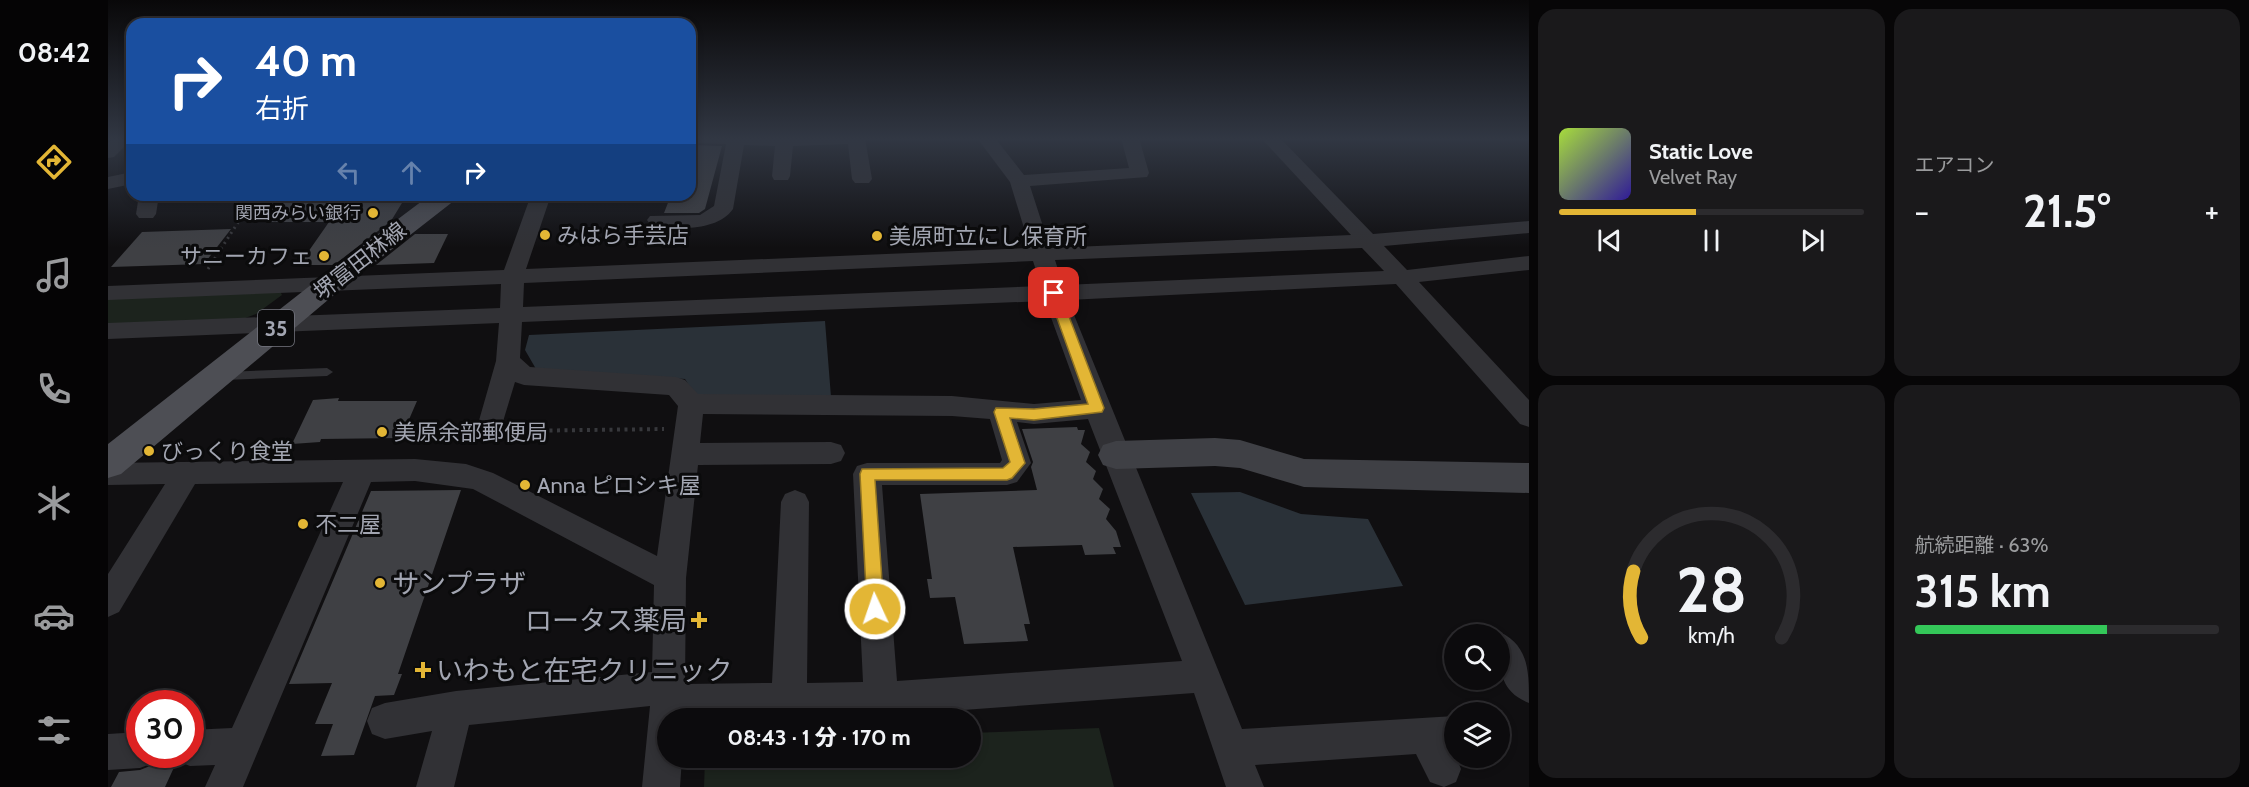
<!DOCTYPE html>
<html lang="ja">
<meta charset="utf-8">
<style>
:root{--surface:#0c0b0d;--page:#1a191b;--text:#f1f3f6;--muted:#9a9b9d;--line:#2c2b2e;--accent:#e3b635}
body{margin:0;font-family:Cabin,"Noto Sans JP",sans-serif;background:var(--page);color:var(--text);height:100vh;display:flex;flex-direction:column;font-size:22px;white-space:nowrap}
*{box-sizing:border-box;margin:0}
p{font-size:20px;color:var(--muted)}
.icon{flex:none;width:33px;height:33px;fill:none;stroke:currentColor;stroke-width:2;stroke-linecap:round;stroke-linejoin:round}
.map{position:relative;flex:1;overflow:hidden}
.sheet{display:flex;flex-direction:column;gap:9px;padding:9px;background:#070607;width:720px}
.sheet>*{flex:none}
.banner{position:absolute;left:18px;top:18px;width:570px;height:183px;border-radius:18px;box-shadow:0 3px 9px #0003,0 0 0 2px var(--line);background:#1a4fa0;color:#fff;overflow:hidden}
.tools{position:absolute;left:1336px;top:624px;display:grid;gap:12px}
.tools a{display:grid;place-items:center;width:66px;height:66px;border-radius:50%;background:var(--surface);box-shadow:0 3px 9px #0003,0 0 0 2px var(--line);font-size:30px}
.speed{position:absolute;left:18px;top:690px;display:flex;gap:12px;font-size:30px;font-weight:700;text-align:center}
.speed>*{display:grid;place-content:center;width:78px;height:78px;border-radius:50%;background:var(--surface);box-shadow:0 3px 9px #0003,0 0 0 2px var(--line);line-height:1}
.speed .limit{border:9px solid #d22;background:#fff;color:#111}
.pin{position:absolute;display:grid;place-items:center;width:51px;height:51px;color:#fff;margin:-26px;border-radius:12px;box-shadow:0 3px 9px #0006}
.me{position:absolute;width:66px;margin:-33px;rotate:357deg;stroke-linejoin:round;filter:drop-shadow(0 0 4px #0008)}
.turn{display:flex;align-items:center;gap:21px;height:126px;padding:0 30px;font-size:27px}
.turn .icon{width:78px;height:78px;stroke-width:2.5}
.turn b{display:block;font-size:42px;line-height:51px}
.lanes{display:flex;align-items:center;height:57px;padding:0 30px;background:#0003;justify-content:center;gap:30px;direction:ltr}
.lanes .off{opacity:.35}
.big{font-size:45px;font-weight:800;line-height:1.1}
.sheet .widget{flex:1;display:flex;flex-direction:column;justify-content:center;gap:9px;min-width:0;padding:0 21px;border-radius:18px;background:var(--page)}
.sheet .dial{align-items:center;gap:0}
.dial svg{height:156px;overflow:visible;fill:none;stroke:var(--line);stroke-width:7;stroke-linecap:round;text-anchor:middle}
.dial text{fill:var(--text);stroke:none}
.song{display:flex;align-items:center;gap:18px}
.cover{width:72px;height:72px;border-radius:9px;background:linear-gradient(135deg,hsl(80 70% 55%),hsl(250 70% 35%))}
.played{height:6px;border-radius:3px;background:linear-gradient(90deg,var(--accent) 45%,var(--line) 45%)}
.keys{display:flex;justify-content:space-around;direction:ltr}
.heat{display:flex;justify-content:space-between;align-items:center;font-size:33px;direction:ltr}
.charge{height:9px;border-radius:4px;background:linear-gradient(90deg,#34c759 63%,var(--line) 0)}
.sheet .tiles{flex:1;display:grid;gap:9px;grid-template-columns:repeat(2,1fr)}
.trip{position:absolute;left:549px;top:708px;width:324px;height:60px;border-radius:30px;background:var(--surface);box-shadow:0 3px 9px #0003,0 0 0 2px var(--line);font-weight:800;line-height:60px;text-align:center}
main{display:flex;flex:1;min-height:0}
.tabs{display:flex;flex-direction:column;width:108px;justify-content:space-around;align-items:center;background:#050405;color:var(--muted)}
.tabs .icon{width:42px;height:42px}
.tabs .on{color:var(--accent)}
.tabs b{font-size:27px;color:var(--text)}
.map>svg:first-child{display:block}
.green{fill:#1c231d}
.water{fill:#2a3138}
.building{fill:#3f4044}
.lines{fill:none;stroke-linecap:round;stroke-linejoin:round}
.path-far1{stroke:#37383c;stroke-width:3;stroke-dasharray:2 4;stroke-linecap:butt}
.path{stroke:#37383c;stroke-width:4;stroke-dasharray:3 4.5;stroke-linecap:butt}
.lane{fill:#313135;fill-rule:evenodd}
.street{fill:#313135;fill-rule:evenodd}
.secondary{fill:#3f4045;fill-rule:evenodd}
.primary{fill:#4d4e54;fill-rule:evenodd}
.route{fill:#e3b635;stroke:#947622;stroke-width:1.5}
.poi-dot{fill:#e3b635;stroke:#0b0b0c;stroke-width:2}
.labels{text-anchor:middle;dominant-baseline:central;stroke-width:6;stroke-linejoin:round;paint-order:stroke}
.far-poi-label{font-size:18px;fill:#a2a5b1;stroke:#0b0b0c;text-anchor:end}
.shield{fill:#0b0b0c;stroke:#757780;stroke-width:1.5}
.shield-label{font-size:21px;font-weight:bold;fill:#a2a5b1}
.poi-label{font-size:22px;fill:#a2a5b1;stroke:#0b0b0c;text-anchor:start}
.street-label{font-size:22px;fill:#a2a5b1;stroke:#0b0b0c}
.near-poi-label{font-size:27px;fill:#a2a5b1;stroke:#0b0b0c;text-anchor:start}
</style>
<main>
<nav class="tabs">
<b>08:42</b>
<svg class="icon on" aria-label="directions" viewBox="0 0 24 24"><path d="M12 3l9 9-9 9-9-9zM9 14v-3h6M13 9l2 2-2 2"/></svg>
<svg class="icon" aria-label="music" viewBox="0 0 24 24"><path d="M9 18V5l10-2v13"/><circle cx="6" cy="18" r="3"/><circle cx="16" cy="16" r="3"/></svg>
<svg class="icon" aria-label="phone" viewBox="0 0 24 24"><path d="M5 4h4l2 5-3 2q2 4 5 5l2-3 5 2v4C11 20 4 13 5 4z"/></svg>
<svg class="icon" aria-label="climate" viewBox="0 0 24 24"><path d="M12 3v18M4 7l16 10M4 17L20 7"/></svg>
<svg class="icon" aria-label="car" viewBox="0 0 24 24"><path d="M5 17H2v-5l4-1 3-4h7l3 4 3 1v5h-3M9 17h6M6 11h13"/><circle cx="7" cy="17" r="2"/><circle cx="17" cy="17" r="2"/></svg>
<svg class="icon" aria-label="filters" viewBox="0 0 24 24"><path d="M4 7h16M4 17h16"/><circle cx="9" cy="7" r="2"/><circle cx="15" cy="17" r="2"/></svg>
</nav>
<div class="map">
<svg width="1421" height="787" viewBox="0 0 1421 787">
<rect width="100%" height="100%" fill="#100f11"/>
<!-- green -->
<g class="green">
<path d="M172 291 174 295 148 314 132 320 0 325V298Z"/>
<path d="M991 728 1006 787H596L597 758H862L863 733Z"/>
</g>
<!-- water -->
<g class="water">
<path d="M717 321 723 397 587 395 577 379 428 369 417 350 421 335Z"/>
<path d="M1132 492 1193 514 1260 519 1295 586 1137 605 1083 493Z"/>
</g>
<!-- building -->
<g class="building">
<path d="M582 145 614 146 597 209 591 213H556L563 195H582Z"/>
<path d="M297 198 283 221 226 265H191L221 222H138L157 199Z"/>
<path d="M123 229 96 264 3 267 34 232Z"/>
<path d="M307 234H340L326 263 268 265Z"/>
<path d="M231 398 230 401H309L293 438 213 439 212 442 184 444 205 400Z"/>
<path d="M969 427 970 430H977L973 444 982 452 978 462 988 471 985 479 995 489 991 499 1002 509 998 519 1008 531 1013 547H1005L1008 554 977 555 974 545 905 547 922 624H916L920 641 856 644 847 597 822 598 819 579H824L812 494 929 490 923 467 925 462 914 429Z"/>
<path d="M353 490 290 674H294L286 695 267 696 246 755 213 756 225 724H207L224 683 181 684 263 491Z"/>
<path d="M68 763 57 787H3L11 772 32 770 47 764Z"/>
</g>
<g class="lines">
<!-- path-far1 -->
<path class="path-far1" d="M100 269 138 210"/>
<!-- path -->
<path class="path" d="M404 431 556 429"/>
<!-- lane -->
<g class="lane">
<path d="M142 195H152L148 200 145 201 140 198Z"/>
<path d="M219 368 225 372 219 376 116 380 110 376 116 372Z"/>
</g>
<!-- street -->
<g class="street">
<path d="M6 138 24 139 6 157 0 158V143Z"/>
<path d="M582 138H757L764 179 761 183H747L744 179 740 144 685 146 682 176 680 180H666L664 176 667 146 636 145 625 209C609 232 566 230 542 224L539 220 542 216 592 215 606 206 618 144 582 143Z"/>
<path d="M869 138H887L916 175 1021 168 1013 138H1031L1041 173 1039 177 922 186 942 248 1243 235 1153 138H1172L1265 234 1421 221V233L1276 246 1299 270 1421 256V270L1311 282 1421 400V427L1412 424 1288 284 960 300 1134 729 1347 716 1346 752 1353 769 1348 782 1336 787 1322 782 1308 754 1147 765 1156 787H1118L1086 693 773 716 560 718V758H574L572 787H534L542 706 361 725 346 787H308L324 731 277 739 264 734 259 721 264 708 277 703 348 691 544 672 546 585 365 489 307 481 263 482 135 787H97L107 765 82 766 69 761 67 754H82V730L124 728 235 482 87 484 11 612 0 617V574L57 484 0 485V463L307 459 358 464 385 473 549 556 570 406 561 395 416 385 407 382 390 438 381 441 372 438 368 431 388 361 391 323 0 339V323L392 308 393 284 0 300V286L396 270 423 195H443L418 269 922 248 902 182ZM1254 248 1276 271 955 285 947 260ZM925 261 933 286 415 307 416 283ZM937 301 973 400 926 404 844 396 590 394 577 380 568 377 422 367 412 358 414 322ZM595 414 844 416 882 419 894 460 892 463H759L749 466 745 474 755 682 699 683 701 502 697 494 687 490 677 494 673 502 664 683 577 684 578 578 590 465 723 464 733 461 737 453 733 445 723 442 592 443ZM980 419 1074 661 789 681 774 485H899L909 482 923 463 909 422 926 424Z"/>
<path d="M24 172V184L0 189V177Z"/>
<path d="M31 195H51L48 214 45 218H31L28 214Z"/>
<path d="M1392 632C1421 646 1421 672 1421 703 1388 690 1392 664 1392 634H1386Z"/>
<path d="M32 732V754H48L45 763 32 768 0 770V734Z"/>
</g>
<!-- secondary -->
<path class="secondary" d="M1107 438 1132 440 1196 459 1421 463V493L1196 487 1132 468 1107 466 1008 469 995 465 990 455 995 445 1008 441Z"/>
<!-- primary -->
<path class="primary" d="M322 195H351L347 200 233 289 13 474 0 478V444L213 277Z"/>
</g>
<!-- sky -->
<linearGradient id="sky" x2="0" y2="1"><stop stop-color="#090809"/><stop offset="0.56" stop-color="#313743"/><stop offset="1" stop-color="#313743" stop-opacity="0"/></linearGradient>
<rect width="1421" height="248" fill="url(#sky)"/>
<!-- route -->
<path class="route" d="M946 289 952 293 996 408 994 412 926 420 902 418 917 463 904 478 899 480H767L776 609 773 615 767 617 761 615 759 609 752 474 754 469 895 468 902 462 886 412 888 408 926 409 980 404 940 293Z"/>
<!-- markers -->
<g class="poi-dot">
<circle cx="265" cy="213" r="6"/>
<circle cx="437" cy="235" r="6"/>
<circle cx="769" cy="236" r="6"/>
<circle cx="216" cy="256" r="6"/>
<circle cx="274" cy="432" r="6"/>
<circle cx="41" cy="451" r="6"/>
<circle cx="417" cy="485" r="6"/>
<circle cx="195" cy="524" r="6"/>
<circle cx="272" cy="583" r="6"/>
<path d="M588 611h6v6h6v6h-6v6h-6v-6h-6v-6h6z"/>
<path d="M312 661h6v6h6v6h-6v6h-6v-6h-6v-6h6z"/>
</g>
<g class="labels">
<!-- far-poi labels -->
<g class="far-poi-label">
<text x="253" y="213">関西みらい銀行</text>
</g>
<!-- shield labels -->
<rect class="shield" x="150" y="310" width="36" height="36" rx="4.5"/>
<g class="shield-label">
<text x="168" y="328">35</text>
</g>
<!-- poi labels -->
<g class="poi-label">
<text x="449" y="235">みはら手芸店</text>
<text x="781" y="236">美原町立にし保育所</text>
<text x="204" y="256" text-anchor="end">サニーカフェ</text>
<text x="286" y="432">美原余部郵便局</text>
<text x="53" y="451">びっくり食堂</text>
<text x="429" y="485">Anna ピロシキ屋</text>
<text x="207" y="524">不二屋</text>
</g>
<!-- street labels -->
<g class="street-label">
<text transform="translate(252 261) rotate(-38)">堺富田林線</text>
</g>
<!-- near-poi labels -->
<g class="near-poi-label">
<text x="284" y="583">サンプラザ</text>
<text x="579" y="620" text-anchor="end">ロータス薬局</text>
<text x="328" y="670">いわもと在宅クリニック</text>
</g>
</g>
</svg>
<div class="tools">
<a><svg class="icon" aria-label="search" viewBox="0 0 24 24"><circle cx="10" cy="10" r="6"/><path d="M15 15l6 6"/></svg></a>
<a><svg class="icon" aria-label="layers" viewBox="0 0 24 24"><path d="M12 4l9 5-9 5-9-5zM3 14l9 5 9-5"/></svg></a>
</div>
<div class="speed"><div class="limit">30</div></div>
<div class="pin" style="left:946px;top:293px;background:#d93025"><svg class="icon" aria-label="arrive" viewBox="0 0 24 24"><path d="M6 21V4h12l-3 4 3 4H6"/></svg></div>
<svg class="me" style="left:767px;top:609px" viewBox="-20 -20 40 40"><circle r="17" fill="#e3b635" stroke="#fff" stroke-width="3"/><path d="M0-11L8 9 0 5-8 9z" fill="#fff"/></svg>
<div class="trip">08:43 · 1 分 · 170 m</div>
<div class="banner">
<div class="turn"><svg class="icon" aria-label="right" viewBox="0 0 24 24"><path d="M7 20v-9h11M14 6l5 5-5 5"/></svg><div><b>40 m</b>右折</div></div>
<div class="lanes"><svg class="icon off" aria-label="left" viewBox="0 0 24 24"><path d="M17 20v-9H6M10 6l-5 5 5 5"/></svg><svg class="icon off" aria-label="ahead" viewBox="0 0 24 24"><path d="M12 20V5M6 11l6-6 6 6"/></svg><svg class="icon" aria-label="right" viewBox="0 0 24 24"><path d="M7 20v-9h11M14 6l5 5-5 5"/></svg></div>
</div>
</div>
<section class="sheet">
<div class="tiles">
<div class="widget">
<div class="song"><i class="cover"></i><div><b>Static Love</b><p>Velvet Ray</p></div></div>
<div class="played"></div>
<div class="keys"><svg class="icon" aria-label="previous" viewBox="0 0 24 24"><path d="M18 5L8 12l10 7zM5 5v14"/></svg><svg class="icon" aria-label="pause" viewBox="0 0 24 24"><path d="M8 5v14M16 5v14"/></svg><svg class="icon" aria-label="next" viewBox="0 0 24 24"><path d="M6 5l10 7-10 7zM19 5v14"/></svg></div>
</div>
<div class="widget"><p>エアコン</p>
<div class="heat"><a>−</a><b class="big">21.5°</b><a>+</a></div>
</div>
<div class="widget dial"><svg viewBox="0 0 100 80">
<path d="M14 69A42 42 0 1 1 86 69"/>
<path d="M14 69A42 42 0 0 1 10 35" stroke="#e3b635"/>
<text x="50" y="56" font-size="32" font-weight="700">28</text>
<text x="50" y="72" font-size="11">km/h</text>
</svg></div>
<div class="widget"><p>航続距離 · 63%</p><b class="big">315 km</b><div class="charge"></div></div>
</div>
</section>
</main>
